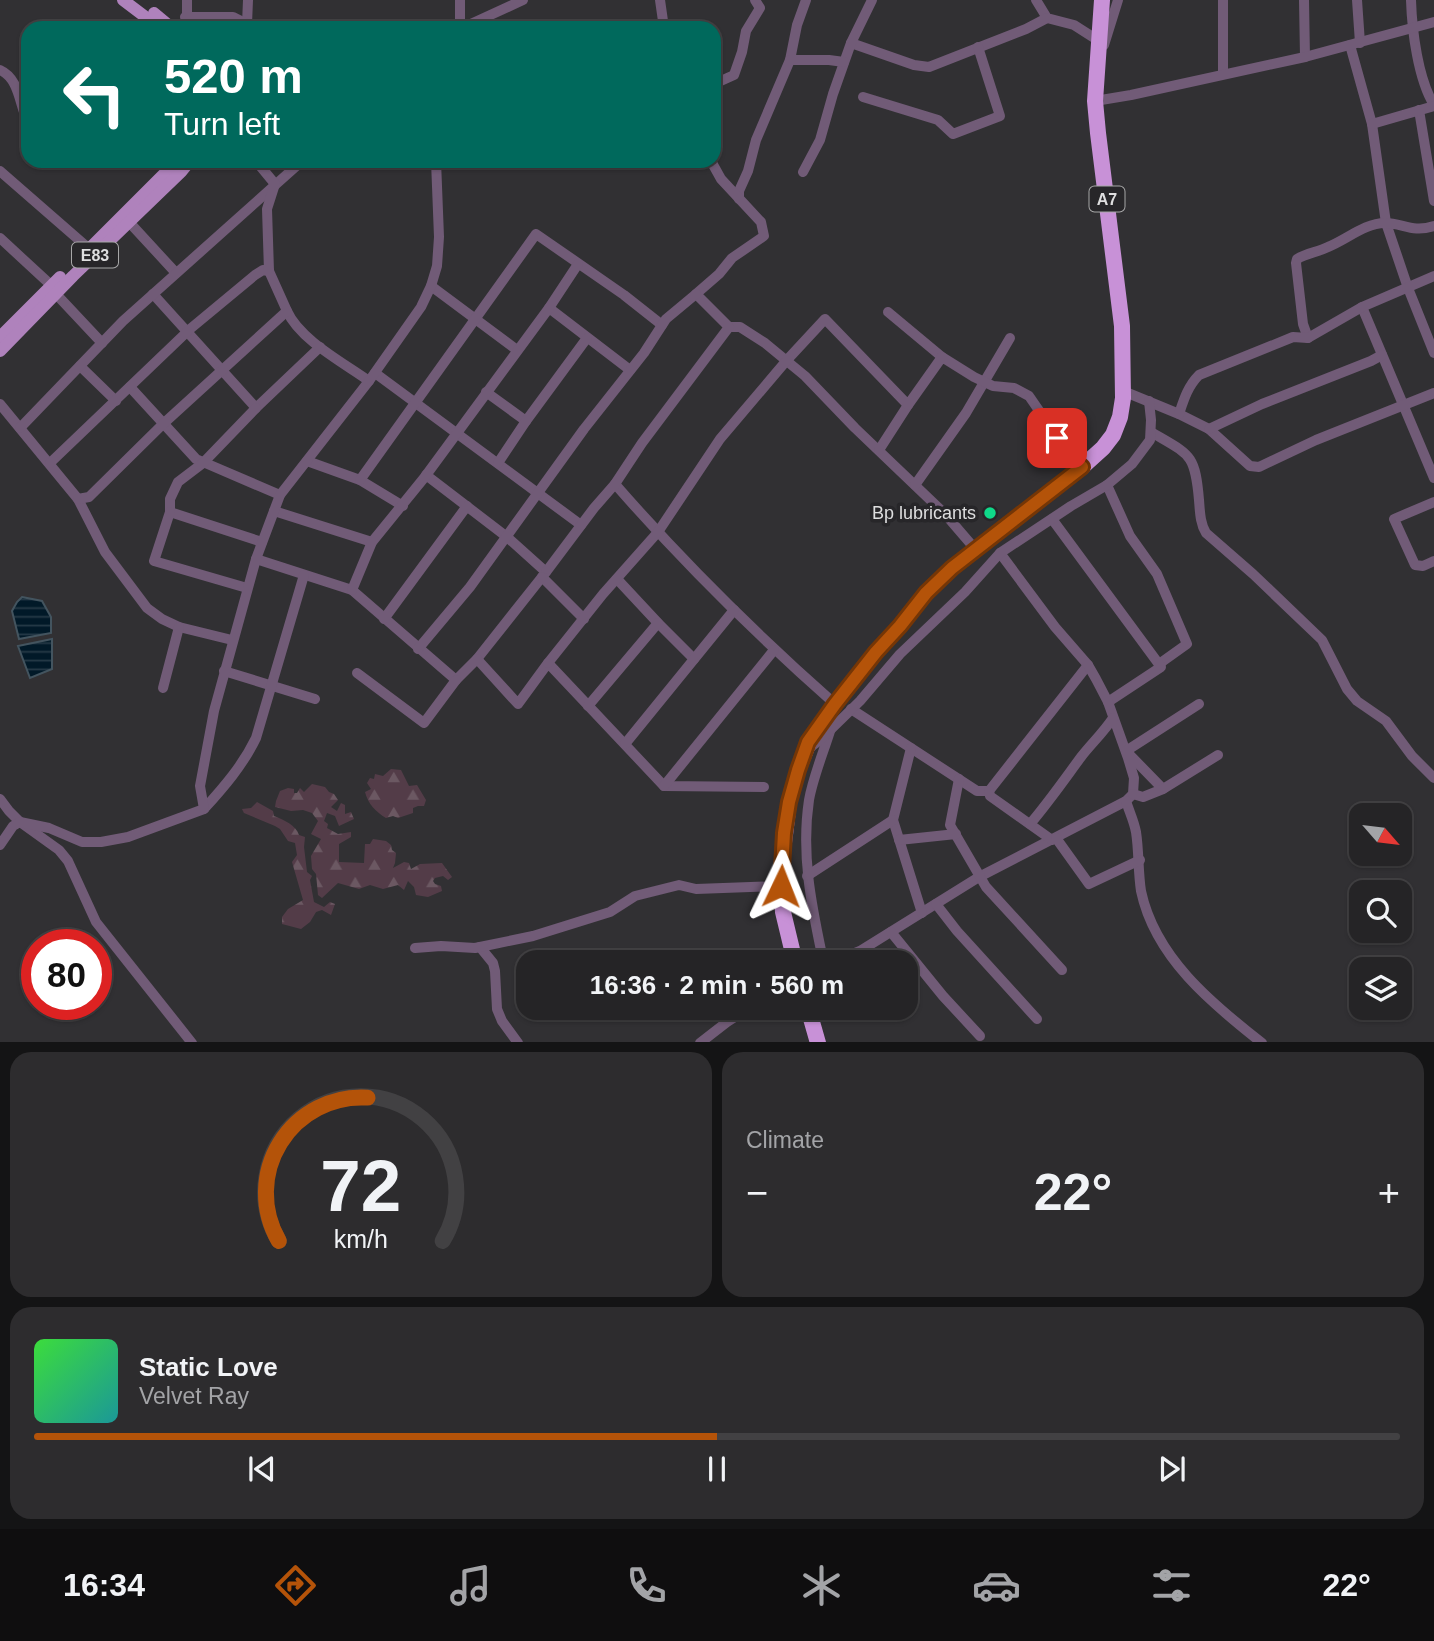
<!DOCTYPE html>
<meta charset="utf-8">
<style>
:root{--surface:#252426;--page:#2d2c2e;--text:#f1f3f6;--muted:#a3a4a7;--line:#424143;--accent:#b45309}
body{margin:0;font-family:Arial,sans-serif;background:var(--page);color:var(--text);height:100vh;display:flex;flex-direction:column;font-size:26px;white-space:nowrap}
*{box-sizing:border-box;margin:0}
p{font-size:23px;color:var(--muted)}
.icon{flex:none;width:38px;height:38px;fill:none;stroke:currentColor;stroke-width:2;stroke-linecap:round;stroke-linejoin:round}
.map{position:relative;height:1042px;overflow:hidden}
.panel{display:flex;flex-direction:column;gap:10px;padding:10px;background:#141415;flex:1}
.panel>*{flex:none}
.banner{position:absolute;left:21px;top:21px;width:700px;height:147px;border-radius:21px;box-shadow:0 2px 5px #0004,0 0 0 2px var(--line);background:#00695c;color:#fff;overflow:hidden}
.needle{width:46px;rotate:118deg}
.controls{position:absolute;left:1349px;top:803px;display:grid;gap:14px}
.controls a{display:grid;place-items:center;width:63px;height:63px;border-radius:14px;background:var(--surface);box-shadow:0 2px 5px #0004,0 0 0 2px var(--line);font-size:35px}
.speed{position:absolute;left:21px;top:929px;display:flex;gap:14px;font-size:35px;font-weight:700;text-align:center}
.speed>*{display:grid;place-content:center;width:91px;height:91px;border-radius:50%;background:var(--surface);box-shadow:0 2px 5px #0004,0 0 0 2px var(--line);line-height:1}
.speed .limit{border:10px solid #d22;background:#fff;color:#111}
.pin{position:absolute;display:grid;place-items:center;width:60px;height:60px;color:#fff;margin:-30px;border-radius:14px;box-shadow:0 4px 10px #0006}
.me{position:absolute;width:77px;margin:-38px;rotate:2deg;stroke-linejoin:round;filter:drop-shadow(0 0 5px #0008)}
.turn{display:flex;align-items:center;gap:24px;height:147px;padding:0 28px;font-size:32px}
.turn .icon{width:91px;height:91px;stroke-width:2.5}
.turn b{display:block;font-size:49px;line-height:60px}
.big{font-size:52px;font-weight:800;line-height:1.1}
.panel .widget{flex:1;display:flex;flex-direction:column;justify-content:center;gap:10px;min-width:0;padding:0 24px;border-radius:21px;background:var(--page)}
.panel .dial{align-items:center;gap:0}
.dial svg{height:182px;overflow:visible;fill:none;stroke:var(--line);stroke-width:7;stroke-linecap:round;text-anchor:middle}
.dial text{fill:var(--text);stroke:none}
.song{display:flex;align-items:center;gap:21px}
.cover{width:84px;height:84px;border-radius:10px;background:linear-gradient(135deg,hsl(120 70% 55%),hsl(180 70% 35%))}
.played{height:7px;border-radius:4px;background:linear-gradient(90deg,var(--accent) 50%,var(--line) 50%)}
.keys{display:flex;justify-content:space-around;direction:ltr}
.heat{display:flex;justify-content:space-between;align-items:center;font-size:38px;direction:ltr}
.panel .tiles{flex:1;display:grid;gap:10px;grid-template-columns:1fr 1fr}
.widget:last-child{grid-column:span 2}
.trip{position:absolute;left:516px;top:950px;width:402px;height:70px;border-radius:21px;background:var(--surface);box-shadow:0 2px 5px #0004,0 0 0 2px var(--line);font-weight:800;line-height:70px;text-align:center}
.tab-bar{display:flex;height:112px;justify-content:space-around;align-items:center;background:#0f0e0f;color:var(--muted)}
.tab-bar .icon{width:49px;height:49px}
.tab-bar .current{color:var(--accent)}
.tab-bar b{font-size:32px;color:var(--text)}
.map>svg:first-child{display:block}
.forest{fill:url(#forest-firs)}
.water{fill:url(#water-rules);stroke:#43545f;stroke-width:2}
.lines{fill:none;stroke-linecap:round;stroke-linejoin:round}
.minor{stroke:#715b77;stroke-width:10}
.major{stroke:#af82bc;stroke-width:12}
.highway{stroke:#c891d7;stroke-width:16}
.route-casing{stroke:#753606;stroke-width:18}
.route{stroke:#b45309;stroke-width:12}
.poi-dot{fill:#0fd98a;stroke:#272629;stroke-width:2.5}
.labels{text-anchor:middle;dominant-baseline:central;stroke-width:7;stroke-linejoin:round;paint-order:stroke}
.shield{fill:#272629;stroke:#a7a7a8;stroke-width:2}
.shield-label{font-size:16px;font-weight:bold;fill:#dededf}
.poi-label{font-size:18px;fill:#dededf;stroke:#272629;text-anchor:end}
</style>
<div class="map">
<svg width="1434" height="1043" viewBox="0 0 1434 1043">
<defs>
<pattern id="forest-firs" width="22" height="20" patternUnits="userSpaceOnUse" patternTransform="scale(1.75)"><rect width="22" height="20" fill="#533c48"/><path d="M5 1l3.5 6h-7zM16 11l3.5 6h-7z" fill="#6b5862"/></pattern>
<pattern id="water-rules" width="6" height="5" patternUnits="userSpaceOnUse" patternTransform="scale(1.75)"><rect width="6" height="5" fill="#011928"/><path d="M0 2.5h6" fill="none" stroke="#263a47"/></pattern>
</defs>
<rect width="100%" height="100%" fill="#313033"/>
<!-- forest -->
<g class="forest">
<path d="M391 769 401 770 409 786 417 785 426 800 424 806H418L413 808V813L398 818 393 816 386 818C376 812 368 804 365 792L371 789 367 783 370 778 374 779 375 774 383 776Z"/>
<path d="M312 784 325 787 329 792 334 794 338 800 331 807 337 811 341 803 345 805V814L351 812 354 819 339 826 335 816 327 813 324 821 328 824 327 828 338 834 351 832V837L339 844V862L364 863 365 844H370L373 839 386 841 391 845 392 850 396 853 395 863 393 868 404 862 409 863 411 869 420 864 442 863 452 877 448 880 443 876 435 878 433 881 435 884 441 886 442 891 428 897 416 895 414 887 408 881 404 890 398 885 383 889 370 885 359 889 338 883 322 898 318 895 316 874 312 869 311 856 321 839 311 834 318 821 312 813 303 810 291 811 275 807 276 801 280 791 288 788 294 789V793H297L300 788 304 792Z"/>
<path d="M257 802 273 811 274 816C284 820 296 825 299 835L305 837 304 847 307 872 312 876 310 880 314 902 324 907 330 902 335 904 331 915 322 910 316 912 310 922 301 929 282 924V917L288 909 303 900 292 862 297 855 295 843 288 841 280 829 275 826 244 813 242 809 251 808Z"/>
</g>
<!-- water -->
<g class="water">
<path d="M22 597 42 601 51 617V633L19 639 12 611 17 602Z"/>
<path d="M52 639V669L30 678 18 646Z"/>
</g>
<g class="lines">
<!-- minor -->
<g class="minor">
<path d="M248 0 247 24 272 28"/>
<path d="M460 0V28"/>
<path d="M660 0 664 28"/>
<path d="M1036 0 1047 18 1074 25 1099 41"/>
<path d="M1304 0 1305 57"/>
<path d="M1357 0 1360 43"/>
<path d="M1411 0C1412 31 1418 79 1434 105"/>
<path d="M185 17H233L247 24"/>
<path d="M187 28V0"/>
<path d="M462 28 523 0"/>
<path d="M851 43 914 65 929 67 1026 29 1047 18"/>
<path d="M1104 45 1118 0"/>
<path d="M1350 45 1372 124 1386 223 1408 288 1434 353"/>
<path d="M790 60 797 25 806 0"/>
<path d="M0 70C20 79 19 105 28 122"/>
<path d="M1223 74V0"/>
<path d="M714 84 734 75 742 52 746 31 760 8 755 0"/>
<path d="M863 97 938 120 953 134 1000 116 978 47"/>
<path d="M1095 101 1131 95 1305 57 1434 22"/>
<path d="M1419 110 1434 201"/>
<path d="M1372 124 1434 106"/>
<path d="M73 161 78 165"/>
<path d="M0 171 94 253"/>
<path d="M803 172 820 140 833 94 851 43 872 0"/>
<path d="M739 199V191L748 171 756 140 790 60H829L844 62"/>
<path d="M129 222 176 273"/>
<path d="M0 238 52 286"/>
<path d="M431 286 517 350"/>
<path d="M56 294 102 343"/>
<path d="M153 294 256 408 320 347"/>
<path d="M1362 307 1434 478"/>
<path d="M549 308 630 370"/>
<path d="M287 311C300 340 344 363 369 381"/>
<path d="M888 312 942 357"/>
<path d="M729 327H740L765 343 805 376 855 428 945 514 976 550"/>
<path d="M1308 338 1303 324 1296 263 1297 259C1307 253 1318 252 1328 247 1346 240 1365 223 1385 223 1403 223 1412 233 1434 226"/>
<path d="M80 366 116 401"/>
<path d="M375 373 581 525"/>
<path d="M130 387 196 459 280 495"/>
<path d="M1123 391 1179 414 1209 429 1250 466 1259 467 1316 440 1434 393"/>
<path d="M486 392 526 421"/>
<path d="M0 404 78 499 105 552 147 608 162 619 179 627 232 640"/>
<path d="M256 408 203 463 178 482 170 499V512L262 542"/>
<path d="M1179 414C1184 399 1188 386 1199 375L1293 337 1308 338 1362 307 1434 276"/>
<path d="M20 428 123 321 302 161"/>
<path d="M1209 429 1262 404 1371 361 1382 355"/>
<path d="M1151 432C1190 455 1195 453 1199 500 1200 512 1200 523 1206 533L1253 574 1322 640 1347 689 1357 701 1386 721 1412 756 1434 778"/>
<path d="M879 450 908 405"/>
<path d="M307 461 360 480 403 506"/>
<path d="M50 463 190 329 255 275 263 270 269 271"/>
<path d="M498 463 526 421 587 338"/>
<path d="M426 475 507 537 546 572 477 659"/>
<path d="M360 480 536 234 624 295 662 325"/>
<path d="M615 484C683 562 757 635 835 704"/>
<path d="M915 485 966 413 1010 338"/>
<path d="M1107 485 1130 536 1157 574 1187 644 1159 664"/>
<path d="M78 499 89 497 163 424 287 311 269 271 267 209 275 184 256 161"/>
<path d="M1434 502 1394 519 1415 565 1423 566 1434 561"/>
<path d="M274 511 372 542"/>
<path d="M170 512 154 561 247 588"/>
<path d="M1052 519 1161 667 1108 702"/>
<path d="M256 559 352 590 456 680 477 659 518 704 548 663 664 786 764 787"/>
<path d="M546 572 594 508 615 484 642 443 729 327 696 294 719 274 732 258 764 236 761 222 721 179 711 161"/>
<path d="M542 577 584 619"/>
<path d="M617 579 658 623 694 659"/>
<path d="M352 590 372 542 424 478 549 308 578 264"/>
<path d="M384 619 467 506"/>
<path d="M418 649 470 587 584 429 644 353 666 319 696 294"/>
<path d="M548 663 603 594 658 532 720 439 787 360 825 319 908 405 942 357 974 377 993 386 1014 388 1029 396 1069 454 1082 467"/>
<path d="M224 671 315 699"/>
<path d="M357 673 424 723 456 680"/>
<path d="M163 688 179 627"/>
<path d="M588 706 658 623"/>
<path d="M851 709 977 791H989L1088 665"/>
<path d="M831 728C824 751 813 777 809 800 801 853 811 903 822 955L838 960 860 951 979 877 1126 801 1133 794 1134 778 1128 758 1108 702 1096 679 1088 665 1055 627 1000 553"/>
<path d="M625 744 734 610"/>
<path d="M911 748 893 820 922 913"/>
<path d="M808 749 820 740 860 701 900 654 965 592 1000 553 1071 506 1107 485 1132 464 1150 440 1151 420 1149 401"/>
<path d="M959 779 950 825 986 887 1062 970"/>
<path d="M664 786 774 650"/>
<path d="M1163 789 1126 751 1199 704"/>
<path d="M989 791 990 796 1052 840"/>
<path d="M1133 794 1143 797 1163 789 1218 755"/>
<path d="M0 799 9 811 20 822 59 850 68 861 96 922 192 1043"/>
<path d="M1126 801C1129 811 1134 821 1136 832 1139 851 1138 872 1141 891 1155 957 1211 1003 1262 1043"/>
<path d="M204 809C224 787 243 765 256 738L304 575"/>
<path d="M1030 824C1048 803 1064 780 1081 757 1091 744 1103 733 1113 718"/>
<path d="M1056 838 1089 884 1140 860"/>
<path d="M899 840 956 834"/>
<path d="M0 845 13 826 20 822 49 828 82 842H101L128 837 204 809 200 786 214 711 256 559 280 495 369 381 421 307 431 286 437 266 439 237 436 161"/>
<path d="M807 876 893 820"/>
<path d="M936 904 957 931 1037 1019"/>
<path d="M891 932 943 996 980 1036"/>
<path d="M480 947 493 963 495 971 497 1009 502 1021 518 1043"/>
<path d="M415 948 441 946 475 948 533 936 610 912 635 896 679 885 696 889 781 886"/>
<path d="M700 1043 727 1022 749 1008"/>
</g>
<!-- major -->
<g class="major">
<path d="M123 0 160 28"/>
<path d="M154 13 172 28"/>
<path d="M78 260 177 161"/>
<path d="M0 337 60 277"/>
<path d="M0 351 73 276 181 172 190 161"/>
</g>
<!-- highway -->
<g class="highway">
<path d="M795 962 783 912 781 886 782 859 789 802 798 770 809 742 835 704 876 652 900 626 926 593 952 568 1082 467 1103 448 1113 435 1120 417 1123 398 1122 326 1098 133 1095 101 1102 0"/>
<path d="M808 1008 818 1043"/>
</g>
</g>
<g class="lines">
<defs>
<path id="route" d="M781 886 784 833 789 802 798 770 808 742 835 704 876 652 900 626 926 593 952 568 1082 467 1069 454 1057 438"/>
</defs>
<!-- route casing -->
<use href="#route" class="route-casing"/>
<!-- route -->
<use href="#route" class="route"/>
</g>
<!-- markers -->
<circle class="poi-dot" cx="990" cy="513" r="7"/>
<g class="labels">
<!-- shield labels -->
<g class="shield">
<rect x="1089.5" y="186.5" width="35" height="25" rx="5"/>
<rect x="72" y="242.5" width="46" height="25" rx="5"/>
</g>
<g class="shield-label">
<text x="1107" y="199">A7</text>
<text x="95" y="255">E83</text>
</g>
<!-- poi labels -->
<g class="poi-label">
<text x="976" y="513">Bp lubricants</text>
</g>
</g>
</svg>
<div class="controls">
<a><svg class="needle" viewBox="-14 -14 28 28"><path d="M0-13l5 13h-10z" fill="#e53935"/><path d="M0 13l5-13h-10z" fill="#a3a4a7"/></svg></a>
<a><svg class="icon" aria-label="search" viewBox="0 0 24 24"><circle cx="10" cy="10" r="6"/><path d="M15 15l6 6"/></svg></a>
<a><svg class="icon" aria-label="layers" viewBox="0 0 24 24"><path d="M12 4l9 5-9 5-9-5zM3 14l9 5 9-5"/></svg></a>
</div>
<div class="speed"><div class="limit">80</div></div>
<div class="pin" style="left:1057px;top:438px;background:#d93025"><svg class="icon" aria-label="arrive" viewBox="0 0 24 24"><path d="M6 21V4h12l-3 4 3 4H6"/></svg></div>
<svg class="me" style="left:781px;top:886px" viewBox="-20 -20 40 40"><path d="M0-17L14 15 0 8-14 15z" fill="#b45309" stroke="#fff" stroke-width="4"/></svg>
<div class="trip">16:36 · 2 min · 560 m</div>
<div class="banner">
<div class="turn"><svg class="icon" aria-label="left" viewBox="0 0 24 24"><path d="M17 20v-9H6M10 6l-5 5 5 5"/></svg><div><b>520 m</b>Turn left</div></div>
</div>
</div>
<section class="panel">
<div class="tiles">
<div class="widget dial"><svg viewBox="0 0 100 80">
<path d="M14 69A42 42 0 1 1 86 69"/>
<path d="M14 69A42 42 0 0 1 53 6" stroke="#b45309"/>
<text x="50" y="56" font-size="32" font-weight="700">72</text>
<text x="50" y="72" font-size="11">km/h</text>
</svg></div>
<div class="widget"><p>Climate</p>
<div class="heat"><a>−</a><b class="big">22°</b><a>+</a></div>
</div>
<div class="widget">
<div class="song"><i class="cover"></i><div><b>Static Love</b><p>Velvet Ray</p></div></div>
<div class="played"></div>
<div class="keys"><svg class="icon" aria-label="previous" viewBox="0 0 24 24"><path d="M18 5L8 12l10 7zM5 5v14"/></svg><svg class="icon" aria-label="pause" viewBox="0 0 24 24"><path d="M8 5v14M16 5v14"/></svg><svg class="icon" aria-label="next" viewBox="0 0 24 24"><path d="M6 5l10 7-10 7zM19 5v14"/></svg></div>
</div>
</div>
</section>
<nav class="tab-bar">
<b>16:34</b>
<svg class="icon current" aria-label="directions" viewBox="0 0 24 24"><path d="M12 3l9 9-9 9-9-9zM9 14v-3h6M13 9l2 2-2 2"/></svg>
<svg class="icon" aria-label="music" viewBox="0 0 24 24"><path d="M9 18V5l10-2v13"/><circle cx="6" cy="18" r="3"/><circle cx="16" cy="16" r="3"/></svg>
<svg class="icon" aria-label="phone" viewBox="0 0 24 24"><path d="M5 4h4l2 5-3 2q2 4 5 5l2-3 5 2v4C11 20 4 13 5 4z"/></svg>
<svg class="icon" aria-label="climate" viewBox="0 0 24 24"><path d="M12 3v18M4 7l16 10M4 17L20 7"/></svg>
<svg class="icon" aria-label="car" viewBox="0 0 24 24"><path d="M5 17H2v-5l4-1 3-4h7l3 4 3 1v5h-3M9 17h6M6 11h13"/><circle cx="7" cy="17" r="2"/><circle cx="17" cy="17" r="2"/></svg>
<svg class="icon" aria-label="filters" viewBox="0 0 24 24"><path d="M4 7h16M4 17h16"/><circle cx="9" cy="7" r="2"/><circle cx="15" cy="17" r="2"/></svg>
<b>22°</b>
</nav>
